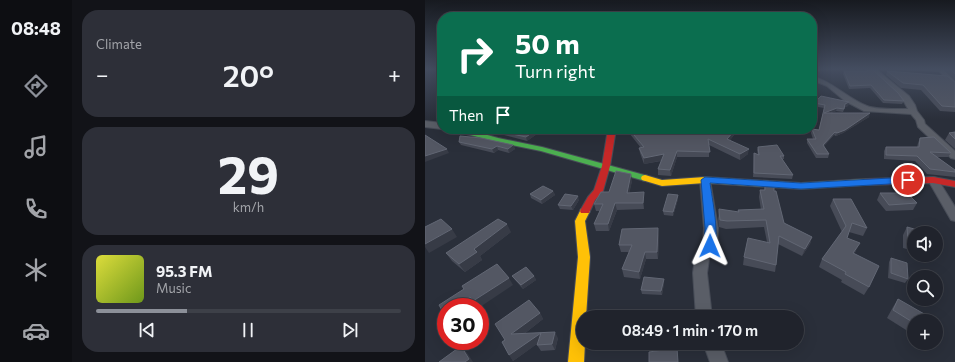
<!DOCTYPE html>
<meta charset="utf-8">
<style>
:root{--surface:#20232c;--page:#2d2f38;--text:#f1f3f6;--muted:#a2a4a9;--line:#3d4048;--accent:#8c9099}
body{margin:0;font-family:Commissioner,sans-serif;background:var(--page);color:var(--text);height:100vh;display:flex;flex-direction:column;font-size:15px;white-space:nowrap}
*{box-sizing:border-box;margin:0}
p{font-size:13px;color:var(--muted)}
.icon{flex:none;width:22px;height:22px;fill:none;stroke:currentColor;stroke-width:2;stroke-linecap:round;stroke-linejoin:round}
.map{position:relative;flex:1;overflow:hidden}
.panel{display:flex;flex-direction:column;gap:10px;padding:10px;background:#121318;width:353px}
.panel>*{flex:none}
.hud{position:absolute;left:12px;top:12px;width:380px;height:122px;border-radius:16px;box-shadow:0 4px 16px #0002,0 0 0 1px var(--line);background:#0b6e4f;color:#fff;overflow:hidden}
.fabs{position:absolute;left:482px;top:226px;display:grid;gap:8px}
.fabs a{display:grid;place-items:center;width:36px;height:36px;border-radius:50%;background:var(--surface);box-shadow:0 4px 16px #0002,0 0 0 1px var(--line);font-size:20px}
.speed{position:absolute;left:12px;top:298px;display:flex;gap:8px;font-size:20px;font-weight:700;text-align:center}
.speed>*{display:grid;place-content:center;width:52px;height:52px;border-radius:50%;background:var(--surface);box-shadow:0 4px 16px #0002,0 0 0 1px var(--line);line-height:1}
.speed .limit{border:6px solid #d22;background:#fff;color:#111}
.pin{position:absolute;display:grid;place-items:center;width:34px;height:34px;color:#fff;margin:-17px;border:2px solid #fff;border-radius:50%;box-shadow:0 1px 4px #0007}
.me{position:absolute;width:44px;margin:-22px;rotate:1deg;stroke-linejoin:round;filter:drop-shadow(0 0 3px #0008)}
.turn{display:flex;align-items:center;gap:14px;height:84px;padding:0 12px;font-size:18px}
.turn .icon{width:52px;height:52px;stroke-width:2.5}
.turn b{display:block;font-size:28px;line-height:34px}
.then{display:flex;align-items:center;height:38px;padding:0 12px;background:#0003;gap:8px;font-size:15px}
.big{font-size:30px;font-weight:600;line-height:1.1}
.panel .card{flex:1;display:flex;flex-direction:column;justify-content:center;gap:6px;min-width:0;padding:0 14px;border-radius:16px;background:var(--page)}
.panel .dial{align-items:center;gap:0}
.dial b{font-size:52px;line-height:1}
.song{display:flex;align-items:center;gap:12px}
.cover{width:48px;height:48px;border-radius:6px;background:linear-gradient(135deg,hsl(60 70% 55%),hsl(80 70% 35%))}
.played{height:4px;border-radius:2px;background:linear-gradient(90deg,var(--accent) 30%,var(--line) 30%)}
.keys{display:flex;justify-content:space-around;direction:ltr}
.heat{display:flex;justify-content:space-between;align-items:center;font-size:22px;direction:ltr}
.trip{position:absolute;left:151px;top:310px;width:228px;height:40px;border-radius:20px;background:var(--surface);box-shadow:0 4px 16px #0002,0 0 0 1px var(--line);font-weight:600;line-height:40px;text-align:center}
main{display:flex;flex:1;min-height:0}
.menu{display:flex;flex-direction:column;width:72px;justify-content:space-around;align-items:center;background:#0d0e12;color:var(--muted)}
.menu .icon{width:28px;height:28px}
.menu .on{color:var(--accent)}
.menu b{font-size:18px;color:var(--text)}
.map>svg:first-child{display:block}
.lines{fill:none;stroke-linecap:round;stroke-linejoin:round}
.street-casing{stroke:#474c57;stroke-width:2}
.fast-casing{stroke:#474c57;stroke-width:2}
.slow-casing{stroke:#474c57;stroke-width:2}
.jam-casing{stroke:#474c57;stroke-width:2}
.street{fill:#5a5e67;fill-rule:evenodd}
.fast{fill:#4caf50;fill-rule:evenodd}
.slow{fill:#ffc107;fill-rule:evenodd}
.jam{fill:#c62828;fill-rule:evenodd}
.wall{fill:#474b57}
.shaded-wall{fill:#373b46}
.building{fill:#535763;stroke:#626774}
.route{fill:#1a73e8;stroke:#114b97}
</style>
<main>
<nav class="menu">
<b>08:48</b>
<svg class="icon on" aria-label="directions" viewBox="0 0 24 24"><path d="M12 3l9 9-9 9-9-9zM9 14v-3h6M13 9l2 2-2 2"/></svg>
<svg class="icon" aria-label="music" viewBox="0 0 24 24"><path d="M9 18V5l10-2v13"/><circle cx="6" cy="18" r="3"/><circle cx="16" cy="16" r="3"/></svg>
<svg class="icon" aria-label="phone" viewBox="0 0 24 24"><path d="M5 4h4l2 5-3 2q2 4 5 5l2-3 5 2v4C11 20 4 13 5 4z"/></svg>
<svg class="icon" aria-label="climate" viewBox="0 0 24 24"><path d="M12 3v18M4 7l16 10M4 17L20 7"/></svg>
<svg class="icon" aria-label="car" viewBox="0 0 24 24"><path d="M5 17H2v-5l4-1 3-4h7l3 4 3 1v5h-3M9 17h6M6 11h13"/><circle cx="7" cy="17" r="2"/><circle cx="17" cy="17" r="2"/></svg>
</nav>
<section class="panel">
<div class="card"><p>Climate</p>
<div class="heat"><a>−</a><b class="big">20°</b><a>+</a></div>
</div>
<div class="card dial"><b>29</b><p>km/h</p></div>
<div class="card">
<div class="song"><i class="cover"></i><div><b>95.3 FM</b><p>Music</p></div></div>
<div class="played"></div>
<div class="keys"><svg class="icon" aria-label="previous" viewBox="0 0 24 24"><path d="M18 5L8 12l10 7zM5 5v14"/></svg><svg class="icon" aria-label="pause" viewBox="0 0 24 24"><path d="M8 5v14M16 5v14"/></svg><svg class="icon" aria-label="next" viewBox="0 0 24 24"><path d="M6 5l10 7-10 7zM19 5v14"/></svg></div>
</div>
</section>
<div class="map">
<svg width="530" height="362" viewBox="0 0 530 362">
<rect width="100%" height="100%" fill="#2a2f3a"/>
<g class="lines">
<defs>
<g id="street">
<path d="M512 69H518L530 81V87L528 86Z"/>
<path d="M448 70H452L484 96 490 105 492 111 499 120 500 124 530 151V159L526 158 493 127 491 120 486 114 439 111 420 101 402 86 387 80V76C408 82 422 98 442 106 452 110 472 109 483 109L478 100 448 72Z"/>
<path d="M0 121 17 123V129L0 127Z"/>
<path d="M280 177 285 180 293 228 292 246 284 259 282 273 287 317H271L268 273 270 258 278 245 279 228 275 180Z"/>
<path d="M508 177 512 178 530 207V221L526 220 503 180Z"/>
<path d="M278 343H296L303 362H285Z"/>
</g>
<path id="fast" d="M29 129H41L73 138 117 147 223 176 224 178 220 181 116 151 72 142 30 131Z"/>
<g id="slow">
<path d="M220 175 237 180 280 177 376 183 441 179 446 182 441 185 376 189 280 183 237 186 217 180 216 178 217 176Z"/>
<path d="M160 208 164 209 165 211 160 221 165 257 161 317H158V343H160L159 362H143L153 257 150 221 156 209Z"/>
</g>
<g id="jam">
<path d="M183 129H191L185 166 178 191 170 200 164 213H156L155 211 163 197 169 190 177 166Z"/>
<path d="M508 177 530 181V187L508 183 441 185 436 182 441 179Z"/>
</g>
</defs>
<!-- street casing -->
<use href="#street" class="street-casing"/>
<!-- fast casing -->
<use href="#fast" class="fast-casing"/>
<!-- slow casing -->
<use href="#slow" class="slow-casing"/>
<!-- jam casing -->
<use href="#jam" class="jam-casing"/>
<!-- street -->
<use href="#street" class="street"/>
<!-- fast -->
<use href="#fast" class="fast"/>
<!-- slow -->
<use href="#slow" class="slow"/>
<!-- jam -->
<use href="#jam" class="jam"/>
</g>
<!-- wall -->
<g class="wall">
<path d="M442 69H447L479 101 477 104 458 103 445 88 424 89 418 74 419 71H442Z"/>
<path d="M465 69H518L514 72Z"/>
<path d="M518 69H530V80Z"/>
<path d="M462 71 530 82V112L515 111 496 90 476 88 461 75Z"/>
<path d="M424 102 423 106 420 107 418 112 411 111 406 113 444 117 418 133 411 136 409 135 399 146 404 154 403 158H391L382 143V139H388L386 133 387 129 394 130 399 108 388 106 389 103Z"/>
<path d="M82 129H112L110 130 112 134 102 141 79 135 78 132Z"/>
<path d="M201 129H238L237 133 264 134 310 130 309 135 305 140 323 154 315 160 284 145V157H252L246 176 233 175V169L236 161 219 164 215 153 214 148H216Z"/>
<path d="M530 132V149L520 140 524 133Z"/>
<path d="M495 138 526 153 523 157H512L530 170V177L502 174 490 161 459 159V151L461 147H492L493 143Z"/>
<path d="M34 142 88 145 90 149 84 153 73 150 69 153 36 145Z"/>
<path d="M333 147 359 156V159H357L368 175 367 179 328 177 329 153 333 155 332 150Z"/>
<path d="M207 181 204 193 219 199V209L192 210 184 231H171L169 224 175 211H171L169 204 184 192Z"/>
<path d="M340 183 349 191 359 223 387 237 385 244 377 256 353 244 351 265 350 272 318 265 319 257 342 242 339 227 301 229 294 227 293 219 294 212H313V210H336L334 197 335 190H339Z"/>
<path d="M128 191 130 195 117 204 106 198 105 194Z"/>
<path d="M455 193 492 203 488 210 461 211 452 200Z"/>
<path d="M253 199 248 216 239 215 238 211Z"/>
<path d="M408 199 442 228 438 236 424 232 422 238 431 251 429 254 444 287 439 295 416 282 417 280 394 267 397 259 417 232 405 206Z"/>
<path d="M154 200 148 210 135 209 133 205Z"/>
<path d="M482 227 489 233V251L478 248V235Z"/>
<path d="M86 232 55 256 57 260 40 272 27 261 21 253Z"/>
<path d="M234 235 233 259H221L215 279 199 277 197 269 204 252H196L194 245Z"/>
<path d="M466 258 483 279 480 283 463 278 464 262Z"/>
<path d="M87 276H109L111 280 98 289 90 280Z"/>
<path d="M239 283 237 295 217 294 216 290Z"/>
<path d="M473 299 489 321V335L462 318 468 307Z"/>
<path d="M115 313 118 319 99 334 133 338 130 350 116 351 112 345 113 343 88 361 77 342Z"/>
</g>
<!-- shaded-wall -->
<g class="shaded-wall">
<path d="M396 69H397L396 71 387 75V72Z"/>
<path d="M424 102 423 106 419 107 420 104Z"/>
<path d="M412 108 411 111 398 116 399 113Z"/>
<path d="M445 113 444 117 418 133 411 136 412 133Z"/>
<path d="M111 130 112 134 102 141 101 137Z"/>
<path d="M310 130 309 135 302 144V139Z"/>
<path d="M410 132 409 135 396 148 398 145Z"/>
<path d="M88 145 90 149 84 153 83 149Z"/>
<path d="M72 146 73 150 69 153 67 149Z"/>
<path d="M22 149 24 153 0 162V156Z"/>
<path d="M324 149 323 154 315 160V154Z"/>
<path d="M252 151V157L246 176 245 170Z"/>
<path d="M239 154V160L219 164V158Z"/>
<path d="M206 174 207 181 203 200 202 193Z"/>
<path d="M128 191 130 195 117 204 116 200Z"/>
<path d="M219 192V209L218 203Z"/>
<path d="M253 195V199L248 216V212Z"/>
<path d="M153 196 154 200 148 210 146 206Z"/>
<path d="M190 203 192 210 184 231 183 224Z"/>
<path d="M82 224 86 232 55 256 57 260 40 272 34 264 49 249Z"/>
<path d="M233 228 234 235 233 259 232 252Z"/>
<path d="M27 229 32 237 4 253 0 247V244Z"/>
<path d="M387 237 385 244 377 256 380 249Z"/>
<path d="M435 243 431 251 424 261 428 253Z"/>
<path d="M220 252 221 259 215 279 214 272Z"/>
<path d="M109 276 111 280 98 289 96 285Z"/>
<path d="M84 278 88 285 55 307H52L48 301Z"/>
<path d="M239 279V283L237 295 236 291Z"/>
<path d="M45 297 50 304 46 307H30Z"/>
<path d="M115 313 118 319 90 341 86 334Z"/>
<path d="M130 332 133 338 130 350 127 344Z"/>
<path d="M116 333 119 339 88 361 84 355Z"/>
<path d="M36 346 43 354 48 362H40Z"/>
</g>
<!-- building -->
<g class="building">
<path d="M387 69H396L387 72Z"/>
<path d="M443 69H447L448 70 473 93 479 101 459 100 446 85 425 86 419 71H443Z"/>
<path d="M525 69H530V74Z"/>
<path d="M462 71 522 76 530 82V107L517 106 498 85 478 83Z"/>
<path d="M396 96 424 102 420 104 419 109 412 108 399 113H445L420 130 412 133 410 132 398 145 404 154H392L382 139H391L387 129 394 130 400 105 389 103Z"/>
<path d="M82 129H106H105L111 130 101 137 78 132Z"/>
<path d="M204 129H237V133L257 129H260L264 134 268 129H306L310 130 302 139 324 149 315 154 283 139 285 152 252 151 245 170 233 169 239 154 219 158 214 148 219 147Z"/>
<path d="M530 132V139L524 133Z"/>
<path d="M0 135 22 149 0 156Z"/>
<path d="M35 136 56 138 88 145 83 149 72 146 67 149 34 142Z"/>
<path d="M509 137 526 153 505 152 530 170V172L505 169 492 156 461 155V147H494L495 138Z"/>
<path d="M352 145 359 156H355L368 175 329 173V153L334 155 333 147Z"/>
<path d="M191 171 206 174 202 193 219 192 218 203H190L183 224H169L178 204H169L176 192H184Z"/>
<path d="M340 183 349 184V191H351L359 223 387 237 380 249 354 236 351 265 319 257 323 238 345 243 341 220 302 221 295 220 294 212V209L314 212 313 210 339 209 335 190H340Z"/>
<path d="M118 186 128 191 116 200 105 194Z"/>
<path d="M455 193H482L492 203 464 205Z"/>
<path d="M140 194 153 196 146 206 133 205Z"/>
<path d="M243 194 253 195 248 212 238 211Z"/>
<path d="M408 199H426L442 228 427 223 422 238 435 243 428 253 454 266 444 287 420 274 421 272 397 259 421 226Z"/>
<path d="M16 219 27 229 0 244V227Z"/>
<path d="M73 219 82 224 49 249 52 252 34 264 21 253Z"/>
<path d="M482 227 504 233H489V242L483 240Z"/>
<path d="M233 228 232 252H220L214 272 197 269 207 245H194L197 229Z"/>
<path d="M466 258 482 263 483 279 466 273Z"/>
<path d="M72 264 84 278 48 301 45 297 30 307H21V313L19 314 14 305 39 289 37 286Z"/>
<path d="M101 267 109 276 96 285 87 276Z"/>
<path d="M219 277 239 279 236 291 216 290Z"/>
<path d="M473 299 508 319 507 321H489V323L468 310Z"/>
<path d="M104 300 115 313 86 334 130 332 127 344 112 345 116 333 84 355 77 342 80 340 70 324Z"/>
<path d="M36 346 44 359 40 362H14Z"/>
<path d="M252 348 253 362H224V352Z"/>
</g>
<!-- sky -->
<linearGradient id="sky" x2="0" y2="1"><stop stop-color="#171a20"/><stop offset="0.58" stop-color="#444d60"/><stop offset="1" stop-color="#444d60" stop-opacity="0"/></linearGradient>
<rect width="530" height="119" fill="url(#sky)"/>
<!-- route -->
<path class="route" d="M280 177 376 183 483 177 487 180 483 183 376 189 285 183C287 197 295 238 289 249L285 250 281 249 279 246 280 228 276 180Z"/>
</svg>
<div class="fabs">
<a><svg class="icon" aria-label="sound" viewBox="0 0 24 24"><path d="M4 9h4l5-4v14l-5-4H4zM17 9q2 3 0 6"/></svg></a>
<a><svg class="icon" aria-label="search" viewBox="0 0 24 24"><circle cx="10" cy="10" r="6"/><path d="M15 15l6 6"/></svg></a>
<a>+</a>
</div>
<div class="speed"><div class="limit">30</div></div>
<div class="pin" style="left:483px;top:180px;background:#d93025"><svg class="icon" aria-label="arrive" viewBox="0 0 24 24"><path d="M6 21V4h12l-3 4 3 4H6"/></svg></div>
<svg class="me" style="left:285px;top:246px" viewBox="-20 -20 40 40"><path d="M0-17L14 15 0 8-14 15z" fill="#1a73e8" stroke="#fff" stroke-width="4"/></svg>
<div class="trip">08:49 · 1 min · 170 m</div>
<div class="hud">
<div class="turn"><svg class="icon" aria-label="right" viewBox="0 0 24 24"><path d="M7 20v-9h11M14 6l5 5-5 5"/></svg><div><b>50 m</b>Turn right</div></div>
<div class="then">Then<svg class="icon" aria-label="arrive" viewBox="0 0 24 24"><path d="M6 21V4h12l-3 4 3 4H6"/></svg></div>
</div>
</div>
</main>
